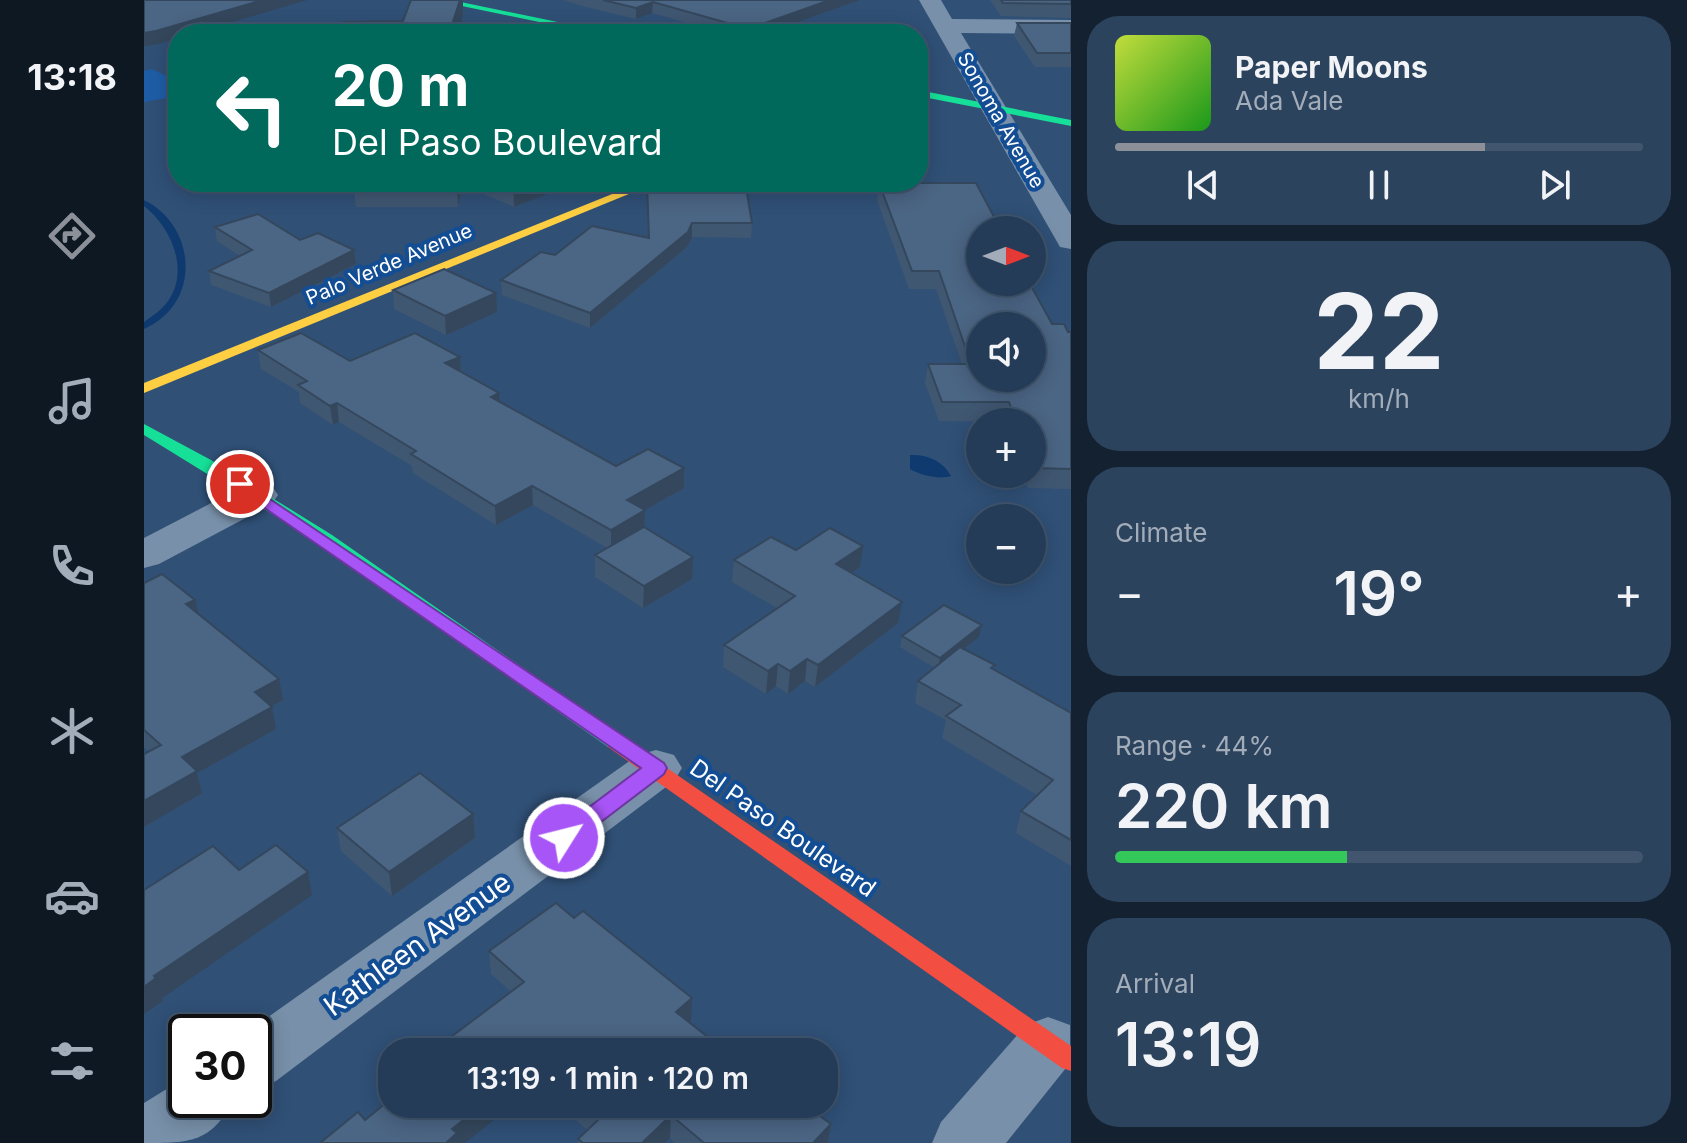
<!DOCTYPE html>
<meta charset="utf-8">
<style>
:root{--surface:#243c58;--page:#2c435e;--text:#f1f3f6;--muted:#a3adba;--line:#41566e;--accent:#8c9099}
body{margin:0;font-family:Inter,sans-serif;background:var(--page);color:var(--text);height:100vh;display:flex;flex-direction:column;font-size:30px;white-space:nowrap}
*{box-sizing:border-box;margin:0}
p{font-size:26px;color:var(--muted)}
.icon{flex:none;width:44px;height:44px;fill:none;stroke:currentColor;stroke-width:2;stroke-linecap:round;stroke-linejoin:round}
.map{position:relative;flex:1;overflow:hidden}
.sheet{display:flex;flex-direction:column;gap:16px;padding:16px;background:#142130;width:616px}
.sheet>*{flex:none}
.banner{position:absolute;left:24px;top:24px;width:760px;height:168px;border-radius:32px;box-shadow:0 4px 20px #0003,0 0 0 2px var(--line);background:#00695c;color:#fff;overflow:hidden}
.needle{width:52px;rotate:90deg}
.tools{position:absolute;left:822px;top:216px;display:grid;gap:16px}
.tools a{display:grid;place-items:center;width:80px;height:80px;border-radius:50%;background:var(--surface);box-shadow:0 4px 20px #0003,0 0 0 2px var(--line);font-size:40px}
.speed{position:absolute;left:24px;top:1014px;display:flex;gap:16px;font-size:40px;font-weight:700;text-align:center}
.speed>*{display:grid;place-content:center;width:104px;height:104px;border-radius:50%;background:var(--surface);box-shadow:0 4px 20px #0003,0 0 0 2px var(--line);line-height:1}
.speed .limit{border:4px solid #111;border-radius:12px;background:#fff;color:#111}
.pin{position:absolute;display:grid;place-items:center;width:68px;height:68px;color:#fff;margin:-34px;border:4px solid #fff;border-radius:50%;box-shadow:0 2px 8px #0007}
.me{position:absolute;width:88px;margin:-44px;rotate:54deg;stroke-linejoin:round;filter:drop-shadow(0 0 6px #0008)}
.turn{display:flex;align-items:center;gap:28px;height:168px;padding:0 32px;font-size:36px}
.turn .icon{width:104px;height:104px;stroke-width:2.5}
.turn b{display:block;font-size:56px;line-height:68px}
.big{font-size:60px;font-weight:600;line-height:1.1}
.sheet .widget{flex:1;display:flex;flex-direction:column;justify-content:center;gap:12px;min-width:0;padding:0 28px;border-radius:32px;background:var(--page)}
.sheet .dial{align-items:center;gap:0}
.dial b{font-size:104px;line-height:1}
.song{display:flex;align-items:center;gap:24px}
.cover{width:96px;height:96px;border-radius:12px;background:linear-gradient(135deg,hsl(70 70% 55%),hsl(120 70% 35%))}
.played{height:8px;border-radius:4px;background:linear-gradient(90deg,var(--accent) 70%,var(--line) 70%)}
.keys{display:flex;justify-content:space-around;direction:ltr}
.heat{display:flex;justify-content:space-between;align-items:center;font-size:44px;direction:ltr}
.charge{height:12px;border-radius:6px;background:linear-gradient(90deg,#34c759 44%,var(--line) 0)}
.trip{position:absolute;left:234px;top:1038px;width:460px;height:80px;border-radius:32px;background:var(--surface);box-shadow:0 4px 20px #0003,0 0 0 2px var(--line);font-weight:600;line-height:80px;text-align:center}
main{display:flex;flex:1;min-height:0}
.tabs{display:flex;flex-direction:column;width:144px;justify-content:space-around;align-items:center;background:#0e1823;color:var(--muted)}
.tabs .icon{width:56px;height:56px}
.tabs .current{color:var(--accent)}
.tabs b{font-size:36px;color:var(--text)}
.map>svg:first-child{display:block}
.green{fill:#1e5da6}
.water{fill:#0f3a70}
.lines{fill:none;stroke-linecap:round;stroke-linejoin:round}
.stream{fill:#0f3a70;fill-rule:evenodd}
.street{fill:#7890a9;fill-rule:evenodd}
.fast{fill:#16e098;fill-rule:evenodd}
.slow{fill:#ffcf43;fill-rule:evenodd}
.jam{fill:#f24e42;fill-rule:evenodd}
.wall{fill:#405772}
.shaded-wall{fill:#34475c}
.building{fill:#4b6584;stroke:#34475c;stroke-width:2;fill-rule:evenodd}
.route{fill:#a855f7;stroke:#6d37a1;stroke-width:2}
.labels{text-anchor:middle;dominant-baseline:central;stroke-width:8;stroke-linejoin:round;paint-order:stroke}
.far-street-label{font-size:20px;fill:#fff;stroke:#134d93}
.street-label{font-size:24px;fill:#fff;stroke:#134d93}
.near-street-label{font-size:28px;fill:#fff;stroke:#134d93}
</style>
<main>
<nav class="tabs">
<b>13:18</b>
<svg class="icon current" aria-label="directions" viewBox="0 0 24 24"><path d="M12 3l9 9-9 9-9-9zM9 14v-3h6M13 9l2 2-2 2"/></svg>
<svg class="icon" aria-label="music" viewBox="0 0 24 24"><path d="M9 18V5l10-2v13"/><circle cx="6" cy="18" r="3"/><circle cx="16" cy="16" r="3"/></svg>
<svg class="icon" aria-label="phone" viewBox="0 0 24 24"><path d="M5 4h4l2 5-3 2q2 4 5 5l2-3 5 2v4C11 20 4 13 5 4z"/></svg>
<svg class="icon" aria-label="climate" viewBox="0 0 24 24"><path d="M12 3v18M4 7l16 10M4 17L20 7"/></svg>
<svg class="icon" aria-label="car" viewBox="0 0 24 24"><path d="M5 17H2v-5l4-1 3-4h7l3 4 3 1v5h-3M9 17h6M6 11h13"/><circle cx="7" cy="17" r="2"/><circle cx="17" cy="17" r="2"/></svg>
<svg class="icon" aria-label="filters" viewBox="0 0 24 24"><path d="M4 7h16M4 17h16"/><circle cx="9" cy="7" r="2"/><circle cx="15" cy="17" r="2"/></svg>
</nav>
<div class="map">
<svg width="927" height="1143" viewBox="0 0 927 1143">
<rect width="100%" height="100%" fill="#305076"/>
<!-- green -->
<path class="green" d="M8 69 34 82V96L0 102V71Z"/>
<!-- water -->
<path class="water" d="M766 455C783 454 799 461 807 476 796 480 776 475 766 469Z"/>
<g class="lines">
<!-- stream -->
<path class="stream" d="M0 200C53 226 58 304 0 329V322C8 316 18 310 24 301 46 270 27 227 0 206Z"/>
<!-- street -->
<g class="street">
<path d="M775 0H797L808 19 927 20V34L817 33 927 215V249L916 247 912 240Z"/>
<path d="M114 483 128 486 134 495 128 504 15 564 0 568V538L100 486Z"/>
<path d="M512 750 530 755 538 768 530 781 132 1081 110 1089V1032H103L494 755Z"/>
<path d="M904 1017 926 1025V1063L862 1143H788L797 1122 882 1025Z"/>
<path d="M42 1077V1100H89C68 1143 45 1143 0 1143V1103Z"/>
</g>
<!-- fast -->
<g class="fast">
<path d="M289 0H307L472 34H453Z"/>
<path d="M774 90 927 120V126L774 96Z"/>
<path d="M0 424 67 460 188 535 478 737 481 742 478 747H464L175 543 0 435Z"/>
</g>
<!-- slow -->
<path class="slow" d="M498 182H514L0 393V383Z"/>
<!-- jam -->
<path class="jam" d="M471 735 478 737 927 1046V1071L918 1068 464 747 461 742 464 737Z"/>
</g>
<!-- wall -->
<g class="wall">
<path d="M419 0H716L620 34H583L508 13 492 19 442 7Z"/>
<path d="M846 0H927V18L857 16Z"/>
<path d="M873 23H927V67H891L870 36Z"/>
<path d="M209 182H434L370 207 319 185 314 207H212Z"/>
<path d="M503 183 608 223 607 238 548 237 543 247 446 328 358 295 357 280 411 255 504 238Z"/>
<path d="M735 183 908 324 924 332H927V489L884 488 879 474H888V422L795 421 781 383 784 364H818L792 289H765L733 200Z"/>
<path d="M71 227 156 240 210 250 212 264 127 307 67 285 65 271 96 256 73 241Z"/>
<path d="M249 290 353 312 302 335 250 309Z"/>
<path d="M114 350 206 361 316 357 317 372 355 393V402L472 466 540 468V488L501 510 500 528 549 557 548 579 499 608 451 577V555L463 548 389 505 352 525 269 473 268 466 195 422 189 425 156 403 155 392 117 369Z"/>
<path d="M652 550 716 567 708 573 754 623 671 687 661 681 644 694 632 686 622 694 579 667 580 645 633 608 588 582 590 560Z"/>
<path d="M0 583 51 600 54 614 139 700 127 707 132 729 53 773 58 793 0 827V754L5 752 0 747Z"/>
<path d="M838 625 835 637 820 649 850 669 927 713V866L872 833 877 811 893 795 798 738 802 720 771 703 774 681 791 668 756 647 758 636Z"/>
<path d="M329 814 331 838 248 896 197 851 193 828Z"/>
<path d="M345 951 547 1021 545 1022 583 1052H291V1049L367 992 347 974Z"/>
<path d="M414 1104H676L674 1115 687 1124 684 1143H531L526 1138 521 1143H434V1139L443 1130Z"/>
</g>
<!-- shaded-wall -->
<g class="shaded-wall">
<path d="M119 0H163L48 34H34V38L15 44 0 46V33Z"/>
<path d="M316 0H319V14L314 34H305Z"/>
<path d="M686 0H716L620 34H609L610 27Z"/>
<path d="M509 2 508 13 492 19V8Z"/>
<path d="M313 182H319L314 207Z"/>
<path d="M369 182H434L370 207Z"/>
<path d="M548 223V237L543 247 446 328V313Z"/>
<path d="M210 250 212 264 127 307 125 293Z"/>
<path d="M352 293 353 312 302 335 301 316Z"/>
<path d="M316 357 317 375 301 363Z"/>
<path d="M355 393 356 412 347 397Z"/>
<path d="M193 403 195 422 189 425 186 406Z"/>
<path d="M540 468V488L483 520V500Z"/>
<path d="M388 486 389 505 352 525 351 506Z"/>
<path d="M501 510 500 530 467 550V530Z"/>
<path d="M719 546 716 567 690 585 692 564Z"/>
<path d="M549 557 548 579 499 608 500 586Z"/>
<path d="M51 600 56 621 42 604Z"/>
<path d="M758 602 754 623 671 687 674 665Z"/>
<path d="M838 625 835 637 794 669 796 658Z"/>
<path d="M663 659 661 681 644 694 646 671Z"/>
<path d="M634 664 632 686 622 694 624 671Z"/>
<path d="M135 679 139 700 115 713 111 692Z"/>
<path d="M128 707 132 729 53 773 58 793 0 827V801L38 757Z"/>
<path d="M329 814 331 838 248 896 245 872Z"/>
<path d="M164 872 168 895 18 998 19 1001 0 1014V987L10 976Z"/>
<path d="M548 998 547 1021 531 1035 532 1012Z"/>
<path d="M339 1104H370L321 1143H302L308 1129Z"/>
<path d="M670 1104H676L673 1120 666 1109Z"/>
<path d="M527 1115 526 1138 521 1143H498Z"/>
<path d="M687 1124 684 1143H669Z"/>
</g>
<!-- building -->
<g class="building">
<path d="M0 0H119L12 31 0 33Z"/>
<path d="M267 0H316L305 34H193L199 22 259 21Z"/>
<path d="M459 0H686L610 27 594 26 509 2 492 8Z"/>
<path d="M857 0H927V4L859 3Z"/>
<path d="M873 23H927V53H893Z"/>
<path d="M507 182H601L608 223H548L544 232 446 313 357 280 397 252 411 255 448 226 505 238 503 183Z"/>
<path d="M735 183H832L857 230H836V282H885L908 324H920L924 332H927V469L888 468V422H872L865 402H798L784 364H827L795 271H768ZM836 326H888V378H836Z"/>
<path d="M114 214 156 240 174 233 210 250 125 293 65 271 108 250 71 227Z"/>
<path d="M300 269 352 293 301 316 249 290Z"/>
<path d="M157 333 206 361 271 333 316 357 301 363 355 393 347 397 472 466 504 449 540 468 483 500 501 510 467 530 388 486 351 506 267 454 272 451 193 403 186 406 154 385 163 381 114 350Z"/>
<path d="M500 527 549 557 500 586 451 555Z"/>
<path d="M686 528 719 546 692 564 758 602 674 665 663 659 646 671 634 664 624 671 580 645 651 596 590 560 627 537 652 550Z"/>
<path d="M18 574 51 600 42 604 135 679 111 692 128 707 38 757 53 771 0 801V754L17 745 0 730V583Z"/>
<path d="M800 605 838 625 796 658 758 636Z"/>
<path d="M816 647 851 665 847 668 927 713V840L877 811 909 780 802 716 817 705 774 681Z"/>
<path d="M276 773 329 814 245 872 193 828Z"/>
<path d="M132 845 164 872 10 976 12 978 0 987V890L69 846 95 870Z"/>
<path d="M412 903 430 918 439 911 548 998 532 1012 583 1052H294L291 1049 380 982 345 951Z"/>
<path d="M248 1098V1104H339L308 1129 313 1133 302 1143H176L214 1112 221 1120Z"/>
<path d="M439 1104H670L666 1109 687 1124 669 1143H560L527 1115 498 1143H439L434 1139 455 1119Z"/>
</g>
<!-- route -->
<path class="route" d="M96 479 520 763 523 768 520 774 428 844 420 847 412 844 409 838 412 832 497 768 90 487 88 484 90 480Z"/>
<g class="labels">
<!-- far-street labels -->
<g class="far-street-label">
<text transform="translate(857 120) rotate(60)">Sonoma Avenue</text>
<text transform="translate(245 264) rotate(-23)">Palo Verde Avenue</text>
</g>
<!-- street labels -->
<g class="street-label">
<text transform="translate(639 828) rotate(35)">Del Paso Boulevard</text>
</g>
<!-- near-street labels -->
<g class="near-street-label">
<text transform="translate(273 944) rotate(-36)">Kathleen Avenue</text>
</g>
</g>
</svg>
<div class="tools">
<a><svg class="needle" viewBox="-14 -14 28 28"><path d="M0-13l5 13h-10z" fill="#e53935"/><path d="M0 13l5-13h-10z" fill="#a3adba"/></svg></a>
<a><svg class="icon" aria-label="sound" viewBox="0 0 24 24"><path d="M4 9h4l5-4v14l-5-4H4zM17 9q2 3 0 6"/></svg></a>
<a>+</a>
<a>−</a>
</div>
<div class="speed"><div class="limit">30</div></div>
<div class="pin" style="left:96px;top:484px;background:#d93025"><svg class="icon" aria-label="arrive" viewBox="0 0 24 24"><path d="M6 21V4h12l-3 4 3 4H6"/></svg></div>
<svg class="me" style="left:420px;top:838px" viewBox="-20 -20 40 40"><circle r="17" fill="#a855f7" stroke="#fff" stroke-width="3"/><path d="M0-11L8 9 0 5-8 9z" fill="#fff"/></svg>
<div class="trip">13:19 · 1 min · 120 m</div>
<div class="banner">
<div class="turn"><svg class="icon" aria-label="left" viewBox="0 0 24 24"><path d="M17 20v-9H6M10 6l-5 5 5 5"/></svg><div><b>20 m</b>Del Paso Boulevard</div></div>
</div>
</div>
<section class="sheet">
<div class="widget">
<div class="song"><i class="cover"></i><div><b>Paper Moons</b><p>Ada Vale</p></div></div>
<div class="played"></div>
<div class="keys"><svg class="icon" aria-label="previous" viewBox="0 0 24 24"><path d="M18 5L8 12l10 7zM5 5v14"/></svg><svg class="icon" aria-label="pause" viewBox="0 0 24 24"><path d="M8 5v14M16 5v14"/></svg><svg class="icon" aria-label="next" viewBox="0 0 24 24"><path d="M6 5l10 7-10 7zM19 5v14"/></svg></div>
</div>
<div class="widget dial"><b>22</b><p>km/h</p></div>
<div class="widget"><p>Climate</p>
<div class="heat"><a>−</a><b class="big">19°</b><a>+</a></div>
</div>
<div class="widget"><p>Range · 44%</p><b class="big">220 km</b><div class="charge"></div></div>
<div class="widget"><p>Arrival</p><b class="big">13:19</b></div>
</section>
</main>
